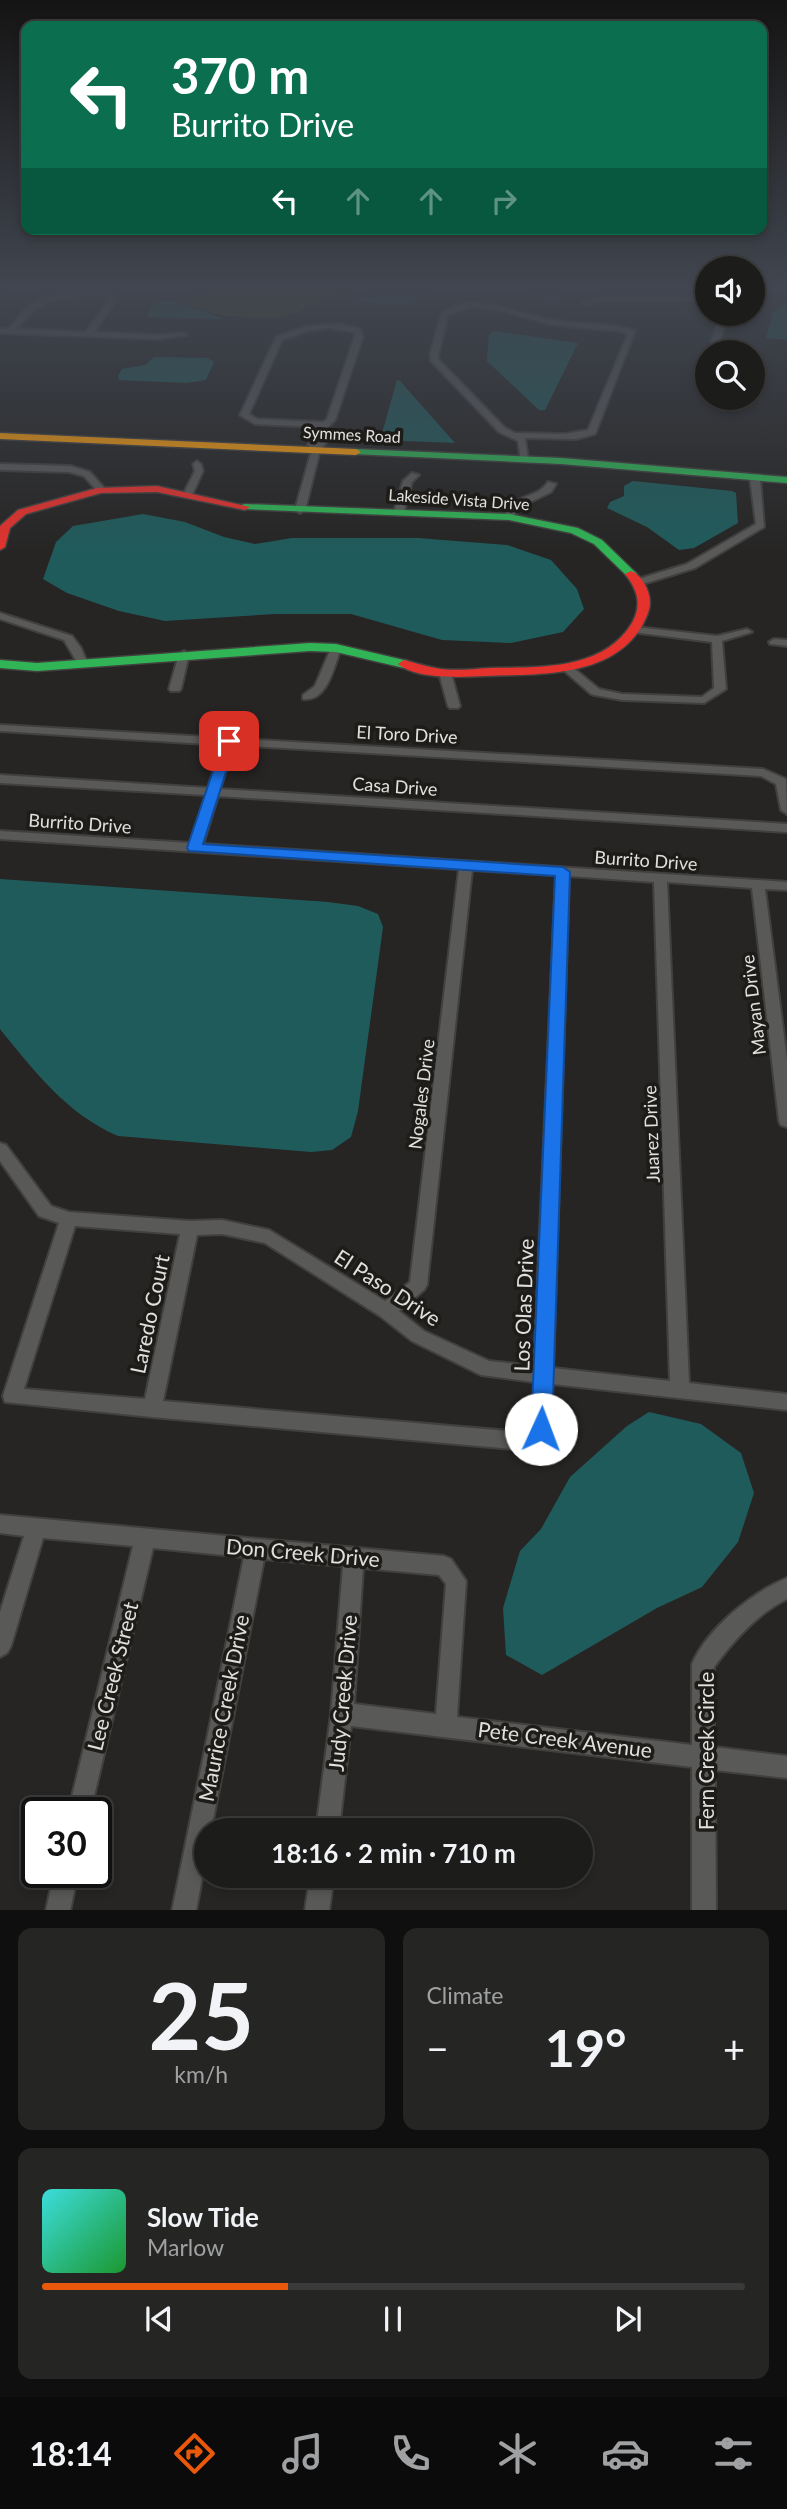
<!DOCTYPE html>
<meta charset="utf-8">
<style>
:root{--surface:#1c1c1b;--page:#252524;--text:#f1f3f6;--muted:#a0a1a3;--line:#3a3a3a;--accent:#ea580c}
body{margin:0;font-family:Lato,sans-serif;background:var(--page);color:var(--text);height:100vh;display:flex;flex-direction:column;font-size:26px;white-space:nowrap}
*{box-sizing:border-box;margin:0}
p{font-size:23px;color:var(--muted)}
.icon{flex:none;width:38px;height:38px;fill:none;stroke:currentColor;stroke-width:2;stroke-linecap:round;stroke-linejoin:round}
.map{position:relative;height:1910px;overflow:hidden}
.side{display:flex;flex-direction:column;gap:18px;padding:18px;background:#0f0f0f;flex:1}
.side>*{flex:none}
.guide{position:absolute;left:21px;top:21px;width:746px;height:214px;border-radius:14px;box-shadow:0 4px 10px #0003,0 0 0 2px var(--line);background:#0b6e4f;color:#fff;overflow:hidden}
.buttons{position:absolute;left:695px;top:256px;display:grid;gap:14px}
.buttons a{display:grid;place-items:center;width:70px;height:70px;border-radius:50%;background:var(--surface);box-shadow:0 4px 10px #0003,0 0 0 2px var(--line);font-size:35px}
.speed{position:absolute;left:21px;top:1797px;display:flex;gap:14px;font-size:35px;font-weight:700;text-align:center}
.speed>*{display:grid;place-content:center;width:91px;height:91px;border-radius:50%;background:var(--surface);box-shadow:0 4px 10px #0003,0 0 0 2px var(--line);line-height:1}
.speed .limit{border:4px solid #111;border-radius:10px;background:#fff;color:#111}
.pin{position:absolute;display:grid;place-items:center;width:60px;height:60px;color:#fff;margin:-30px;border-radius:14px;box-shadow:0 4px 10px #0006}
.me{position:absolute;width:77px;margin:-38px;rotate:2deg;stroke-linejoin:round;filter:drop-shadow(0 0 5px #0008)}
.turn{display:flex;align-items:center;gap:24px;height:147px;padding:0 35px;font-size:32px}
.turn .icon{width:91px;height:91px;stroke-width:2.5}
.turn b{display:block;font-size:49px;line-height:60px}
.lanes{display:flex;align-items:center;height:66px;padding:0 35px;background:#0003;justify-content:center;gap:35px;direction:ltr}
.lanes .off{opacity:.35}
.big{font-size:52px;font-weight:700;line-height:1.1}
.side .card{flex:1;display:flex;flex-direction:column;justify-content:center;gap:10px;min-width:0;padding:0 24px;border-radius:14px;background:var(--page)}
.side .dial{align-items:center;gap:0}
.dial b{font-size:91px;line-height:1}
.song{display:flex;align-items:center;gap:21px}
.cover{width:84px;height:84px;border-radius:10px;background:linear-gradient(135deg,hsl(180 70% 55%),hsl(130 70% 35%))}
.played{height:7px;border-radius:4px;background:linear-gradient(90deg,var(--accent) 35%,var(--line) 35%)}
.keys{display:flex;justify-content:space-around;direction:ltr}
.heat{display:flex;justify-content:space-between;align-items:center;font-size:38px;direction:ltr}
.side .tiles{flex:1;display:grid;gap:18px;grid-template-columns:1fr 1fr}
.card:last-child{grid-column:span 2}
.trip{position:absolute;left:194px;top:1818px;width:399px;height:70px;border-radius:35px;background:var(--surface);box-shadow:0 4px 10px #0003,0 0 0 2px var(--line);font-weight:700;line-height:70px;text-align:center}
.tabs{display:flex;height:112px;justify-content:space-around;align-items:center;background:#0b0b0b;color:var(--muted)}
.tabs .icon{width:49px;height:49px}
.tabs .selected{color:var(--accent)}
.tabs b{font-size:32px;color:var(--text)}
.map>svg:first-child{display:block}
.green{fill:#434b1e}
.water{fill:#205b5b}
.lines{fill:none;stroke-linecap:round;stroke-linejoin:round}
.street-casing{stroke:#41403f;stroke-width:4}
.fast-casing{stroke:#41403f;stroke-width:3}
.slow-casing{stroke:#41403f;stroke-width:3}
.jam-casing{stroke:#41403f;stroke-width:3}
.street{fill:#595958;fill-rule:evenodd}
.fast{fill:#30b455;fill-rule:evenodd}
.slow{fill:#ff9f0a;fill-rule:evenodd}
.jam{fill:#e5322d;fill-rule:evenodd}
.route{fill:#1a73e8;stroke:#114b97;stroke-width:2}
.labels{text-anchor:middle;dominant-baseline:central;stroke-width:7;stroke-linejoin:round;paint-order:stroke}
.far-street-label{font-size:16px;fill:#e1e0df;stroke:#1d1c19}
.street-label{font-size:18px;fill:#e1e0df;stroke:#1d1c19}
.near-street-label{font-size:21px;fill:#e1e0df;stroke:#1d1c19}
</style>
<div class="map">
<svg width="787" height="1911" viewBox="0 0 787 1911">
<rect width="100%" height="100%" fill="#262524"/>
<!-- green -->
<path class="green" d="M221 287H315L349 294 316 302 301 311 275 318 223 316 187 304 192 298Z"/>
<!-- water -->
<g class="water">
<path d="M435 287H556L558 301 550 302 535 296 510 290 484 289 453 290 425 295 402 306 353 301 376 293Z"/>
<path d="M170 301H173L224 319 146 317 154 303Z"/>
<path d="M787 303V340L766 338 774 310Z"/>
<path d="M494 331 578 343 545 410H539L487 361 489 335Z"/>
<path d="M154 357 208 358 214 362 206 380 187 383 119 380 118 376 122 369 145 365Z"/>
<path d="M397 380 400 381 455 443 380 440Z"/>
<path d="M633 481 732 491 736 493 738 523 694 548 679 550 647 527 607 508 610 502 624 496V486Z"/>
<path d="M143 514 185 522 224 537 255 544 292 538H418L507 545 551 560 577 589 584 609 563 632 511 643 442 640 351 614H275L165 621 119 611 67 593 43 579 56 542 73 526Z"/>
<path d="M0 879 328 902 358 906 378 914 383 927 358 1111 351 1137 332 1150 311 1152 118 1136C67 1114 34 1071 0 1029Z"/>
<path d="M649 1412 701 1424 741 1453 754 1493 738 1542 702 1587 657 1608 542 1675 506 1655 503 1608 520 1551 541 1529 570 1477 627 1426Z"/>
</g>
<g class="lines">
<defs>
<g id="street">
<path d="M115 287H130L110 292 116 301 94 332 158 335 183 333 187 335 158 339 0 333V329H9L29 305 44 297ZM103 293 108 301 86 332 16 329 35 309 49 301Z"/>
<path d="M752 287H762L752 291Z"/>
<path d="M607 296H707V300H607L586 305 582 303Z"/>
<path d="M470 303C499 303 525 316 554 320 581 325 609 322 635 331L595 434 576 439 525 438 528 459 521 461 518 441 499 432 431 361 430 355 441 314 455 306ZM470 307 495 309 554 325 620 331 628 334 588 430 565 434 515 433 505 428 439 360 438 355 448 315Z"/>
<path d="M720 313H728L719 343 725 352H717L711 343Z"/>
<path d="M339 324 360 329 363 336 335 420 322 433 317 443 322 440 326 443 320 450 305 510 300 513 295 510 312 449 308 445 318 427 255 424 240 415 276 337 307 326ZM329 328 354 332 355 336 327 419 323 422 257 419 249 414 282 340 308 331Z"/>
<path d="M197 461 201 464 203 471 192 495H186L184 493 195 471 193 464Z"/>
<path d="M0 464 70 466 90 472 106 490 98 492 84 476 69 472 0 470Z"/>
<path d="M412 473 419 475 412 482 404 512 396 514 394 512 403 481Z"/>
<path d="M755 475 760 478 764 527 695 568 643 584H635V580L687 564 756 524 750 478Z"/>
<path d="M548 482 556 484 551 492 518 508 512 519H506L504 517C516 491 537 500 548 482Z"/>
<path d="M0 613 72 636 81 648 87 662 86 664H78L64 640 0 619Z"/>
<path d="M636 627 717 636 747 629 752 632 722 641 726 689 704 703 622 700 595 695 591 694 561 668 567 665 571 666 599 689 622 694 702 697 714 688 712 642 632 632V628Z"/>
<path d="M774 639 787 640V646L770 644 769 642Z"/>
<path d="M336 645 341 648C334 666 328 702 303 699V695L315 686 331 648Z"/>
<path d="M184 651 189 654 181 689 179 691H171L169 689 179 654Z"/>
<path d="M445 670 451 673 460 706 458 708H450L448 706 439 673Z"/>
<path d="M0 725 763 769 786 779 787 814 781 810 776 784 761 776 234 745 220 789 787 824V832L218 796 203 844 787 882V890L765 889 787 1060V1127L781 1125 779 1121 752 888 667 882 689 1383 787 1394V1410L552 1384 550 1429 548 1435 523 1450 152 1417 5 1402 3 1396 59 1223 39 1216 0 1161V1143L6 1145 51 1206 69 1212 190 1221 222 1220 269 1230 385 1301 410 1282 459 869 0 839V831L190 843 206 795 0 783V775L208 788 222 745 0 731ZM472 870 556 875 534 1366 489 1361 424 1331 399 1311 424 1290 427 1285ZM569 876 654 882 670 1381 553 1368ZM75 1226 180 1234 145 1399 24 1389ZM222 1234 265 1243 380 1316 412 1341 481 1375 534 1382 532 1425 520 1432 163 1401 197 1235Z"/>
<path d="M0 1515 444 1556 451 1559 466 1581 457 1717 692 1745V1664C707 1629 752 1592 787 1578V1599C758 1613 733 1641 714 1667V1747L787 1756V1778L715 1770 716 1911H692V1767L351 1726 339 1830H316L331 1714 343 1566 264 1559 211 1830H206V1856L196 1911H172L244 1557 153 1548 90 1813H68L133 1546 43 1538 11 1646 7 1653 0 1657V1612L24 1536 0 1533ZM363 1568 439 1575 446 1584 436 1714 354 1704Z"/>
<path d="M54 1872H78L70 1911H46Z"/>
<path d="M310 1876H334L329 1911H305Z"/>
</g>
<g id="fast">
<path d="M356 449 561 458 787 477V483L561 464 353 454V450Z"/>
<path d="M245 504 509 514 578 528 602 540 637 574 627 576 594 544 571 533 509 520 241 509V505Z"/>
<path d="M310 643 336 644 408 661 410 664 404 668 336 652 310 651 37 671 0 668V660L37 663Z"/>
</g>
<path id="slow" d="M0 433 356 449 361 452 356 455 0 439Z"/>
<g id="jam">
<path d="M9 287H20L0 294V289Z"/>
<path d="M157 486 250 507 245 510 157 492 101 493 26 514 10 528 5 547 0 550V526L18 510 97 488Z"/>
<path d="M631 571C640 574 647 586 649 595 652 607 647 616 642 626 611 678 539 674 486 676 462 677 418 680 398 664L404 660C416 663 428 667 441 669 457 671 473 669 489 668 538 667 603 671 632 623 642 605 638 590 625 574Z"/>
</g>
</defs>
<!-- street casing -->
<use href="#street" class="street-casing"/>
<!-- fast casing -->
<use href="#fast" class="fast-casing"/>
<!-- slow casing -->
<use href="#slow" class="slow-casing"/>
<!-- jam casing -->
<use href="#jam" class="jam-casing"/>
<!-- street -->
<use href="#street" class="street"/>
<!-- fast -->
<use href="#fast" class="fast"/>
<!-- slow -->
<use href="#slow" class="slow"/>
<!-- jam -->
<use href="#jam" class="jam"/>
</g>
<!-- sky -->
<linearGradient id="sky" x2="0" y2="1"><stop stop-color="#151414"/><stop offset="0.52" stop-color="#414650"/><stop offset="1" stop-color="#414650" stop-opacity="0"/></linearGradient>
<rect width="787" height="554" fill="url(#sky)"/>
<!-- route -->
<path class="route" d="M229 737 236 741 203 844 563 867 570 872 552 1429 549 1436 541 1439 534 1436 531 1429 555 876 189 851 187 848 223 741Z"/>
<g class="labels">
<!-- far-street labels -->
<g class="far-street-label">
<text transform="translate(352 434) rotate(3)">Symmes Road</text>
<text transform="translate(459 499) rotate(4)">Lakeside Vista Drive</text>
</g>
<!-- street labels -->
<g class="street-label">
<text transform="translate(407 734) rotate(3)">El Toro Drive</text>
<text transform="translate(395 786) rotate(4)">Casa Drive</text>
<text transform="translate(80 823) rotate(4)">Burrito Drive</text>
<text transform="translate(646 860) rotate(4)">Burrito Drive</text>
<text transform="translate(753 1005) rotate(-97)">Mayan Drive</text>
<text transform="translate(421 1094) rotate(-83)">Nogales Drive</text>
<text transform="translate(651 1134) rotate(-92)">Juarez Drive</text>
</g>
<!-- near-street labels -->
<g class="near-street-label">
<text transform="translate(388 1287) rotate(33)">El Paso Drive</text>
<text transform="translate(523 1305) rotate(-88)">Los Olas Drive</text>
<text transform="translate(149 1314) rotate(-78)">Laredo Court</text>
<text transform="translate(303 1552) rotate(5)">Don Creek Drive</text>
<text transform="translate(112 1676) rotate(-76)">Lee Creek Street</text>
<text transform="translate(342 1693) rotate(-85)">Judy Creek Drive</text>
<text transform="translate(223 1708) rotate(-79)">Maurice Creek Drive</text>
<text transform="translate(565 1739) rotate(7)">Pete Creek Avenue</text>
<text transform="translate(705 1751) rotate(-90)">Fern Creek Circle</text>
</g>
</g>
</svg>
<div class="buttons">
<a><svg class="icon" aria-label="sound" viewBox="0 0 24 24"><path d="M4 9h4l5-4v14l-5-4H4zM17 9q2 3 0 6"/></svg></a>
<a><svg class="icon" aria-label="search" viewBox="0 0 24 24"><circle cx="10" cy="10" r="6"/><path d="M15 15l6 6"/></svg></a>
</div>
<div class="speed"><div class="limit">30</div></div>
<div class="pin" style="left:229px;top:741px;background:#d93025"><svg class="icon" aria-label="arrive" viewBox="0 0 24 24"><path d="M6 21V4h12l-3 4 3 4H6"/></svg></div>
<svg class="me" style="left:541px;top:1429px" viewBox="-20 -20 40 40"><circle r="19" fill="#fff"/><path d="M0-13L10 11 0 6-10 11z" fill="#1a73e8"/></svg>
<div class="trip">18:16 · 2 min · 710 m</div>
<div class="guide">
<div class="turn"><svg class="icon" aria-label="left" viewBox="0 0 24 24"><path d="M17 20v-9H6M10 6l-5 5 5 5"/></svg><div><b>370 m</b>Burrito Drive</div></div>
<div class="lanes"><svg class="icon" aria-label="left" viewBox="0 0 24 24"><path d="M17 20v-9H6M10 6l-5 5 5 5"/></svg><svg class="icon off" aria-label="ahead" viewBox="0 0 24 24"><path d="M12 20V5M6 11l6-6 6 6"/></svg><svg class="icon off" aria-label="ahead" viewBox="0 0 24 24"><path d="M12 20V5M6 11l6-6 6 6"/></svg><svg class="icon off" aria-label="right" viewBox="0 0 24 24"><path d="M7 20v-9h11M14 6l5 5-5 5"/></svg></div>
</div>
</div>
<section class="side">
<div class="tiles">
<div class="card dial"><b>25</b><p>km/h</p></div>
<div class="card"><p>Climate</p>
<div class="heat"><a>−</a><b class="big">19°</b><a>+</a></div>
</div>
<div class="card">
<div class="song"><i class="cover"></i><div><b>Slow Tide</b><p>Marlow</p></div></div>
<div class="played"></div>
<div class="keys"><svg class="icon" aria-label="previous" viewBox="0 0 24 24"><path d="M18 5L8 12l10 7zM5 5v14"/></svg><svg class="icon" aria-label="pause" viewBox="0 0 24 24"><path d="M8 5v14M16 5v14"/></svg><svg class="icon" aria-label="next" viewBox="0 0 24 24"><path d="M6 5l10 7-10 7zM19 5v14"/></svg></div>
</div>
</div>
</section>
<nav class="tabs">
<b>18:14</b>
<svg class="icon selected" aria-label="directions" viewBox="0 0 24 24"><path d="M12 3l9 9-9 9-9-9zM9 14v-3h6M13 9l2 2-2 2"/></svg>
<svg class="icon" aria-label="music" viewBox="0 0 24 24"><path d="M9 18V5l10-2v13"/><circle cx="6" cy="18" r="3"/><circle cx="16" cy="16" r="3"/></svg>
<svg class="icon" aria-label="phone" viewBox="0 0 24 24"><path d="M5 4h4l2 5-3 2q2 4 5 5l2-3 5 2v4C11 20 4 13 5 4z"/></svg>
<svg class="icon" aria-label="climate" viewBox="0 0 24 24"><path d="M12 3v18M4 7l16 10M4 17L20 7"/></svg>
<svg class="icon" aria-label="car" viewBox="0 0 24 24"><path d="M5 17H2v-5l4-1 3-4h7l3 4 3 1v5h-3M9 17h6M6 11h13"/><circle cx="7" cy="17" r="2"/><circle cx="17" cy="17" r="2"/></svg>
<svg class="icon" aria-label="filters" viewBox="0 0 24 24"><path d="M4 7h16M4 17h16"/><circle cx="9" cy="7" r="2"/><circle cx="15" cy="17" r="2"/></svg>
</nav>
